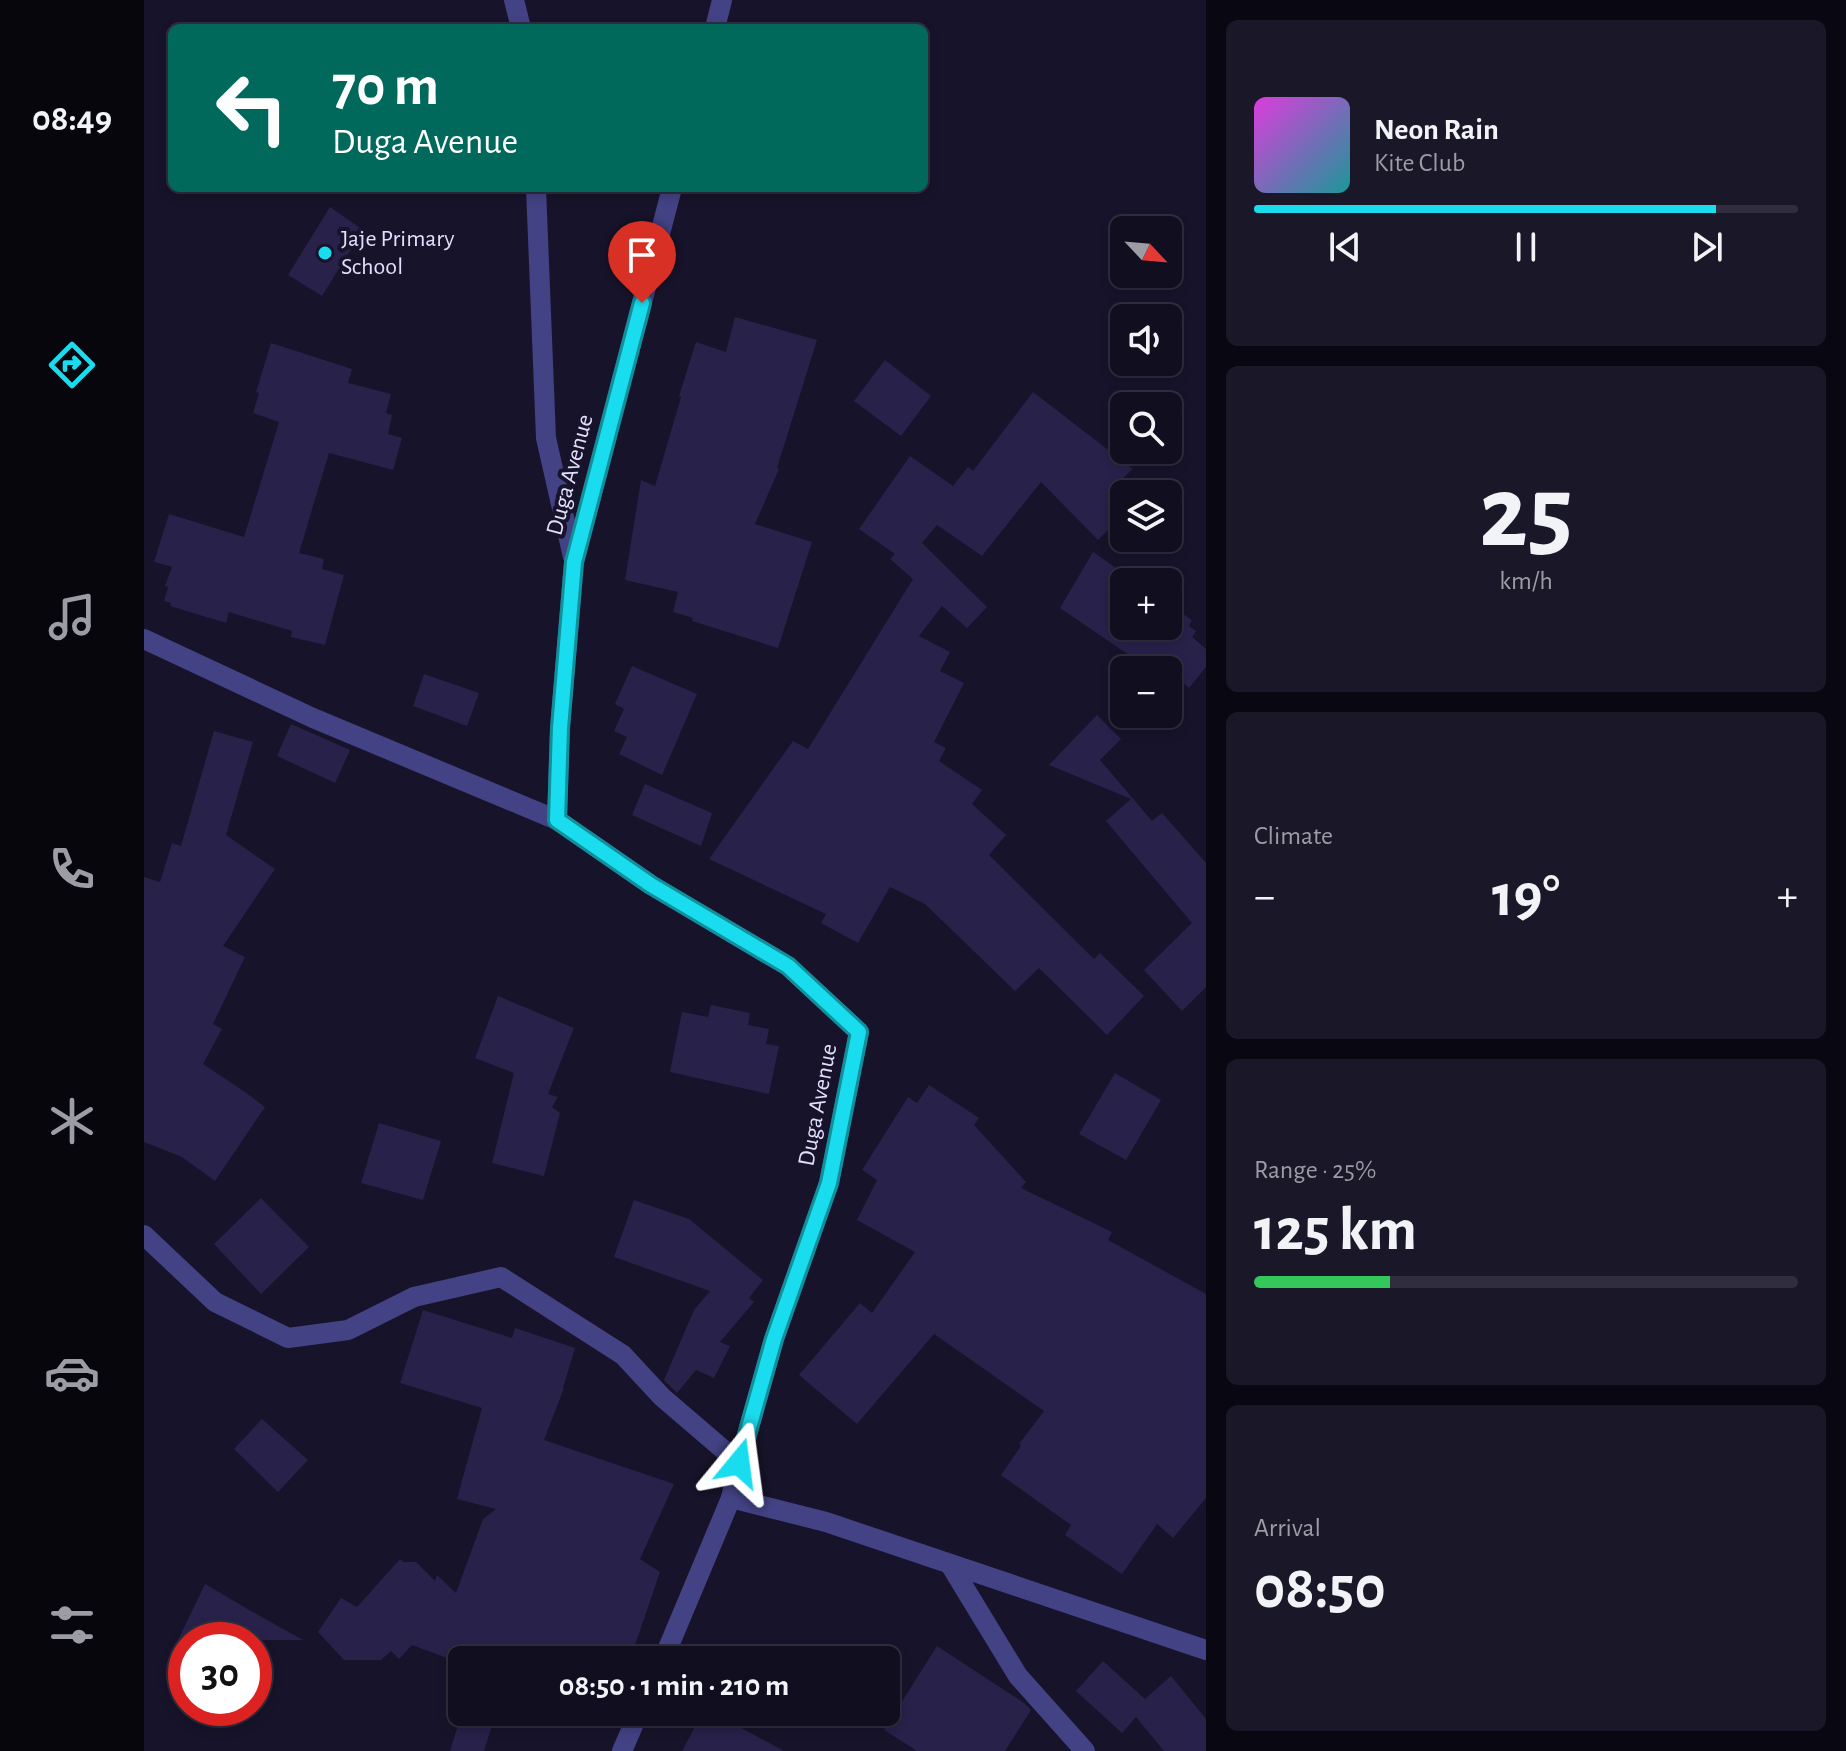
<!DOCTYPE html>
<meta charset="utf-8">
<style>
:root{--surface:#110e20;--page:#1a1729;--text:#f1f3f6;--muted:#9c9ca5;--line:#302e3e;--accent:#19ddee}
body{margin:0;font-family:"Alegreya Sans",sans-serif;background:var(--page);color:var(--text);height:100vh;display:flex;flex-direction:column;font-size:30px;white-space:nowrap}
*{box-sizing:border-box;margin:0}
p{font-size:26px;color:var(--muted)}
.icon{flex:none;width:44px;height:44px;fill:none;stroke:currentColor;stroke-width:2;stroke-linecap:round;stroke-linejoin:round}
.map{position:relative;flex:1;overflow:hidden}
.details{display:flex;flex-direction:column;gap:20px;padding:20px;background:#090812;width:640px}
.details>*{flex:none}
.banner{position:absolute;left:24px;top:24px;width:760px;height:168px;border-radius:12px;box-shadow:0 4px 12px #0003,0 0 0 2px var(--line);background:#00695c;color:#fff;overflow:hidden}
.needle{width:52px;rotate:116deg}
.fabs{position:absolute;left:966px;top:216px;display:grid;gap:16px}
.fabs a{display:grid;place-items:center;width:72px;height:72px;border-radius:12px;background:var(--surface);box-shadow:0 4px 12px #0003,0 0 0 2px var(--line);font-size:40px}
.speed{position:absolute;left:24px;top:1622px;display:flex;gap:16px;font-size:40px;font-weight:700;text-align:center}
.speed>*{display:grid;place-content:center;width:104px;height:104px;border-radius:50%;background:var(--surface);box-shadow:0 4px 12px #0003,0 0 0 2px var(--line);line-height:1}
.speed .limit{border:12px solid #d22;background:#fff;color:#111}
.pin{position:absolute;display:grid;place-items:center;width:68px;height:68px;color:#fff;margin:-82px -34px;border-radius:50% 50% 50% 0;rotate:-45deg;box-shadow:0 0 8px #0007}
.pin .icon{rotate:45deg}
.me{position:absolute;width:88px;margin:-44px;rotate:16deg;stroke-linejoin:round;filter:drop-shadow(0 0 6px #0008)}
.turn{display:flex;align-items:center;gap:28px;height:168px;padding:0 32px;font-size:36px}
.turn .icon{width:104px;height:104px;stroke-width:2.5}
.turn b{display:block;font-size:56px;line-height:68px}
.big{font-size:60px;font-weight:700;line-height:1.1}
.details .tile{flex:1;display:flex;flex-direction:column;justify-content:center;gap:12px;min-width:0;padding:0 28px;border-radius:12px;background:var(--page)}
.details .dial{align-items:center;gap:0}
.dial b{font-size:104px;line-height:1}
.song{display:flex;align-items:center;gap:24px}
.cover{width:96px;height:96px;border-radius:12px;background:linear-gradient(135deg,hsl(300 70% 55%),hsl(180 70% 35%))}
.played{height:8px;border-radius:4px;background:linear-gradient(90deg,var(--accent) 85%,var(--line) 85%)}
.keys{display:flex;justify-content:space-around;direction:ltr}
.heat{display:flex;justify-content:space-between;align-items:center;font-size:44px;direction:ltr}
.charge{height:12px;border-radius:6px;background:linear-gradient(90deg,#34c759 25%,var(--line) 0)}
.trip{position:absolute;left:304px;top:1646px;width:452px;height:80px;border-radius:12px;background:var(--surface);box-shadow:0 4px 12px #0003,0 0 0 2px var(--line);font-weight:700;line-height:80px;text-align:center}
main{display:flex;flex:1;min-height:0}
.menu{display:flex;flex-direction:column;width:144px;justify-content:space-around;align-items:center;background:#07060d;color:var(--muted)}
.menu .icon{width:56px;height:56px}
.menu .selected{color:var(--accent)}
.menu b{font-size:36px;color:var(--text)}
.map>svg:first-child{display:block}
.building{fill:#28214a}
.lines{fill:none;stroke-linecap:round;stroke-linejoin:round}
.minor{stroke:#434285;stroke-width:20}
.route-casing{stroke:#10909b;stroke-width:20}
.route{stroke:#19ddee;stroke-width:14}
.poi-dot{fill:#19ddee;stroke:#17132a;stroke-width:3}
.labels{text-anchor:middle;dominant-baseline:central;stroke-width:8;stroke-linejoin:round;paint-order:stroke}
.poi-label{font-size:24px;fill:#e1dffd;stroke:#17132a;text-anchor:start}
.street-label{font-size:24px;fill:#e1dffd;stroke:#17132a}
</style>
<main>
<nav class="menu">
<b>08:49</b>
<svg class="icon selected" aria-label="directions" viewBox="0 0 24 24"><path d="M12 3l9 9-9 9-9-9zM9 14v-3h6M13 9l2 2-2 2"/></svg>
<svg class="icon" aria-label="music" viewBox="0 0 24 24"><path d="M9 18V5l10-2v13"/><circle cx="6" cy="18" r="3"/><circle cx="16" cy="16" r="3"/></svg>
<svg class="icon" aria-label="phone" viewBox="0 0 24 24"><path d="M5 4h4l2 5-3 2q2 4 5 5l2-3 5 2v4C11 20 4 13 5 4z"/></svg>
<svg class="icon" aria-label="climate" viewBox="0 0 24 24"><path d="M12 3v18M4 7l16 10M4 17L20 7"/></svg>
<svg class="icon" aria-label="car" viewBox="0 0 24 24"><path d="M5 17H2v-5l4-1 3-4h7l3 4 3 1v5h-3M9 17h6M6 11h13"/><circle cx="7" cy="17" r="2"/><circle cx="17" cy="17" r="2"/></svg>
<svg class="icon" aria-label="filters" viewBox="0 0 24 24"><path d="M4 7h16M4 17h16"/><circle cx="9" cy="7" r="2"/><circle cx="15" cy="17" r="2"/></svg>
</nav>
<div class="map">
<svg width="1062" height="1751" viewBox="0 0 1062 1751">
<rect width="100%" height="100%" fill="#17132a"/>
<!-- building -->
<g class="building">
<path d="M186 207 219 230 178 296 144 275Z"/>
<path d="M591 317 673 340 633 468 635 469 611 524 668 542 634 648 548 621 549 618 529 612 534 592 481 580 497 480 511 486 537 397 535 396 552 342 582 352Z"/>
<path d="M127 343 208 369 204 383 247 394 242 413 248 415 244 434 258 438 249 470 185 453 155 553 180 559 178 569 200 575 181 645 147 637 148 631 85 612 82 623 26 606 27 603 20 601 24 587 21 586 28 567 10 562 25 514 100 537 135 422 109 413 115 393 112 392Z"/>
<path d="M741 360 787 396 757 436 710 401Z"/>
<path d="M889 392 989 469 980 477V514L954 540 897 482 838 556 793 525 778 543 843 607 823 628 798 606 775 636 806 652 796 671 820 683 790 742 802 748 795 761 838 790 828 804 862 835 845 855 950 959 956 953 1000 996 963 1035 895 968 871 991 781 904 746 887 714 943 677 923 682 914 565 859 649 741 664 749 769 579 746 559 751 554 715 529 766 456 809 486 824 467 829 471Z"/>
<path d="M949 552 992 582H980V626H1024V604L1048 620 1045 626 1052 631 1048 637 1062 649V667L1045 688 1024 670H1007L916 608Z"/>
<path d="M488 666 553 694 518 775 475 754 483 737 470 731 480 709 471 704Z"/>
<path d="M280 674 335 693 323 726 269 706Z"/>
<path d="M953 715 977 739 956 760 1008 821 1018 813 1062 863V987L1038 1011 1000 970 1048 923 962 821 987 799 905 765Z"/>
<path d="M147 724 206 750 191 783 133 756Z"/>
<path d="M70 731 109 742 82 835 131 869 79 946 101 957 69 1024 78 1029 59 1064 101 1092 121 1107 71 1181 38 1157 0 1142V877L16 882 28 843 37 846Z"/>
<path d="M501 784 568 813 557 846 488 815Z"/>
<path d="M354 996 430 1028 404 1094 414 1097 408 1107 416 1113 400 1176 348 1163 370 1073 331 1058Z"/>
<path d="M567 1005 606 1013 604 1025 625 1029 622 1044 635 1046 625 1094 526 1072 538 1012 564 1017Z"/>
<path d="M971 1073 1017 1100 982 1160 935 1134Z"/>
<path d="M785 1085 835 1118 830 1125 882 1182 877 1188 968 1232 964 1240 1062 1294V1498L1029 1538 1013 1524 978 1574 921 1535 927 1525 857 1475 877 1446 875 1444 900 1411 790 1334 713 1424 655 1375 716 1303 728 1313 771 1252 713 1220 733 1180 718 1170 764 1097 773 1103Z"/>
<path d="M235 1123 297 1141 279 1200 217 1183Z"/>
<path d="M117 1198 165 1247 117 1294 70 1244Z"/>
<path d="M490 1200 545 1219 619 1280 605 1298 610 1302 576 1342 586 1346 570 1378 552 1370 533 1393 520 1380 550 1310 566 1291 470 1257Z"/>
<path d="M279 1310 368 1338 371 1328 431 1348 419 1388H420L400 1440 530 1484 496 1559 516 1572 486 1660H308L268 1645 255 1659 247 1651 237 1660H200L174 1632 197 1598 213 1607 256 1559 259 1562H272L291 1581 293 1575 312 1593 339 1519 352 1509 313 1499 338 1408 256 1383Z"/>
<path d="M118 1419 164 1460 134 1492 90 1449Z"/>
<path d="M61 1584 107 1611 159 1640H34Z"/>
<path d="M793 1646 880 1703 887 1710 861 1751H773L740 1730Z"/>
<path d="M959 1661 1001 1699 1027 1676 1062 1719V1751H1020L992 1717 978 1733 932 1691Z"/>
<path d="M318 1712 349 1722 340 1751H306Z"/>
<path d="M559 1712H568L640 1751H538Z"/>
</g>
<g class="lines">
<!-- minor -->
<g class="minor">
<path d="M370 0 377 28"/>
<path d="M571 28 578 0"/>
<path d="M392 188 402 438 429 557"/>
<path d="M528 188 430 562 416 728 413 820 507 885 644 966 715 1032 685 1183 630 1339 595 1463 587 1498 682 1522 1062 1650"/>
<path d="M0 639 169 718 413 820"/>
<path d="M0 1235 71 1302 144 1338 204 1330 270 1297 357 1277 479 1355 518 1397 595 1463"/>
<path d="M807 1566 874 1676 941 1751"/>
<path d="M519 1660 587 1498"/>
<path d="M478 1751 495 1712"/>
</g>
</g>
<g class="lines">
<defs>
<path id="route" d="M498 303 430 562 416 728 413 820 507 885 644 966 715 1032 685 1183 630 1339 595 1463"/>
</defs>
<!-- route casing -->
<use href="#route" class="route-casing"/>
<!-- route -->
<use href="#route" class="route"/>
</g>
<!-- markers -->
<circle class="poi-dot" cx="181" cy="253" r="8"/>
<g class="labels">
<!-- poi labels -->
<g class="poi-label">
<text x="197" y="239">Jaje Primary<tspan x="197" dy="28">School</tspan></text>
</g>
<!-- street labels -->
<g class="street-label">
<text transform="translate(426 475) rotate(-75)">Duga Avenue</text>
<text transform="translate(674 1105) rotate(-79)">Duga Avenue</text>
</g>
</g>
</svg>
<div class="fabs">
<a><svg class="needle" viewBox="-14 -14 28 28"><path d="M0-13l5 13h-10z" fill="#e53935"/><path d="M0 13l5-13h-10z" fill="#9c9ca5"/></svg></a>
<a><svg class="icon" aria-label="sound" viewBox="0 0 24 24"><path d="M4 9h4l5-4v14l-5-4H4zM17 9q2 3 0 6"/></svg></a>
<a><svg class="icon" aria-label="search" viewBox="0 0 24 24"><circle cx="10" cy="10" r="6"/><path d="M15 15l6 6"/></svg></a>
<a><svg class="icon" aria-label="layers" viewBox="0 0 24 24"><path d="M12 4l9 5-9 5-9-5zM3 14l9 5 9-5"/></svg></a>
<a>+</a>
<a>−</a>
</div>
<div class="speed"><div class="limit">30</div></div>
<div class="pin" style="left:498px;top:303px;background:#d93025"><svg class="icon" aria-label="arrive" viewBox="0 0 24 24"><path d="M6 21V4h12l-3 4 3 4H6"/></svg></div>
<svg class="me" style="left:595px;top:1463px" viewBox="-20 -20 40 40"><path d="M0-17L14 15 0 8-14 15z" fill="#19ddee" stroke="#fff" stroke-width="4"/></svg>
<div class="trip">08:50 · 1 min · 210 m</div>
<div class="banner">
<div class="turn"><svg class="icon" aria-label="left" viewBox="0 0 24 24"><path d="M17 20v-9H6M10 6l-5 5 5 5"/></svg><div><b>70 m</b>Duga Avenue</div></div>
</div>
</div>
<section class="details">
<div class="tile">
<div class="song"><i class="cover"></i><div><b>Neon Rain</b><p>Kite Club</p></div></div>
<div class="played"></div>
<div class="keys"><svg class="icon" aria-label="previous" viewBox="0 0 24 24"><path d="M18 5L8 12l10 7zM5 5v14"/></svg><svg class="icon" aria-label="pause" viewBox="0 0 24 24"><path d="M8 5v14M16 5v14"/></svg><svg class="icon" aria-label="next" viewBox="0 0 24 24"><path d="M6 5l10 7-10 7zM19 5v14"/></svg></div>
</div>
<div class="tile dial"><b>25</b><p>km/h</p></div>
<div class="tile"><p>Climate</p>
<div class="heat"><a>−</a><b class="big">19°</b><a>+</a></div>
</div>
<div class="tile"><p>Range · 25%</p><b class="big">125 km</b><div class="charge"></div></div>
<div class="tile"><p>Arrival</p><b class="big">08:50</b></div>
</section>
</main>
